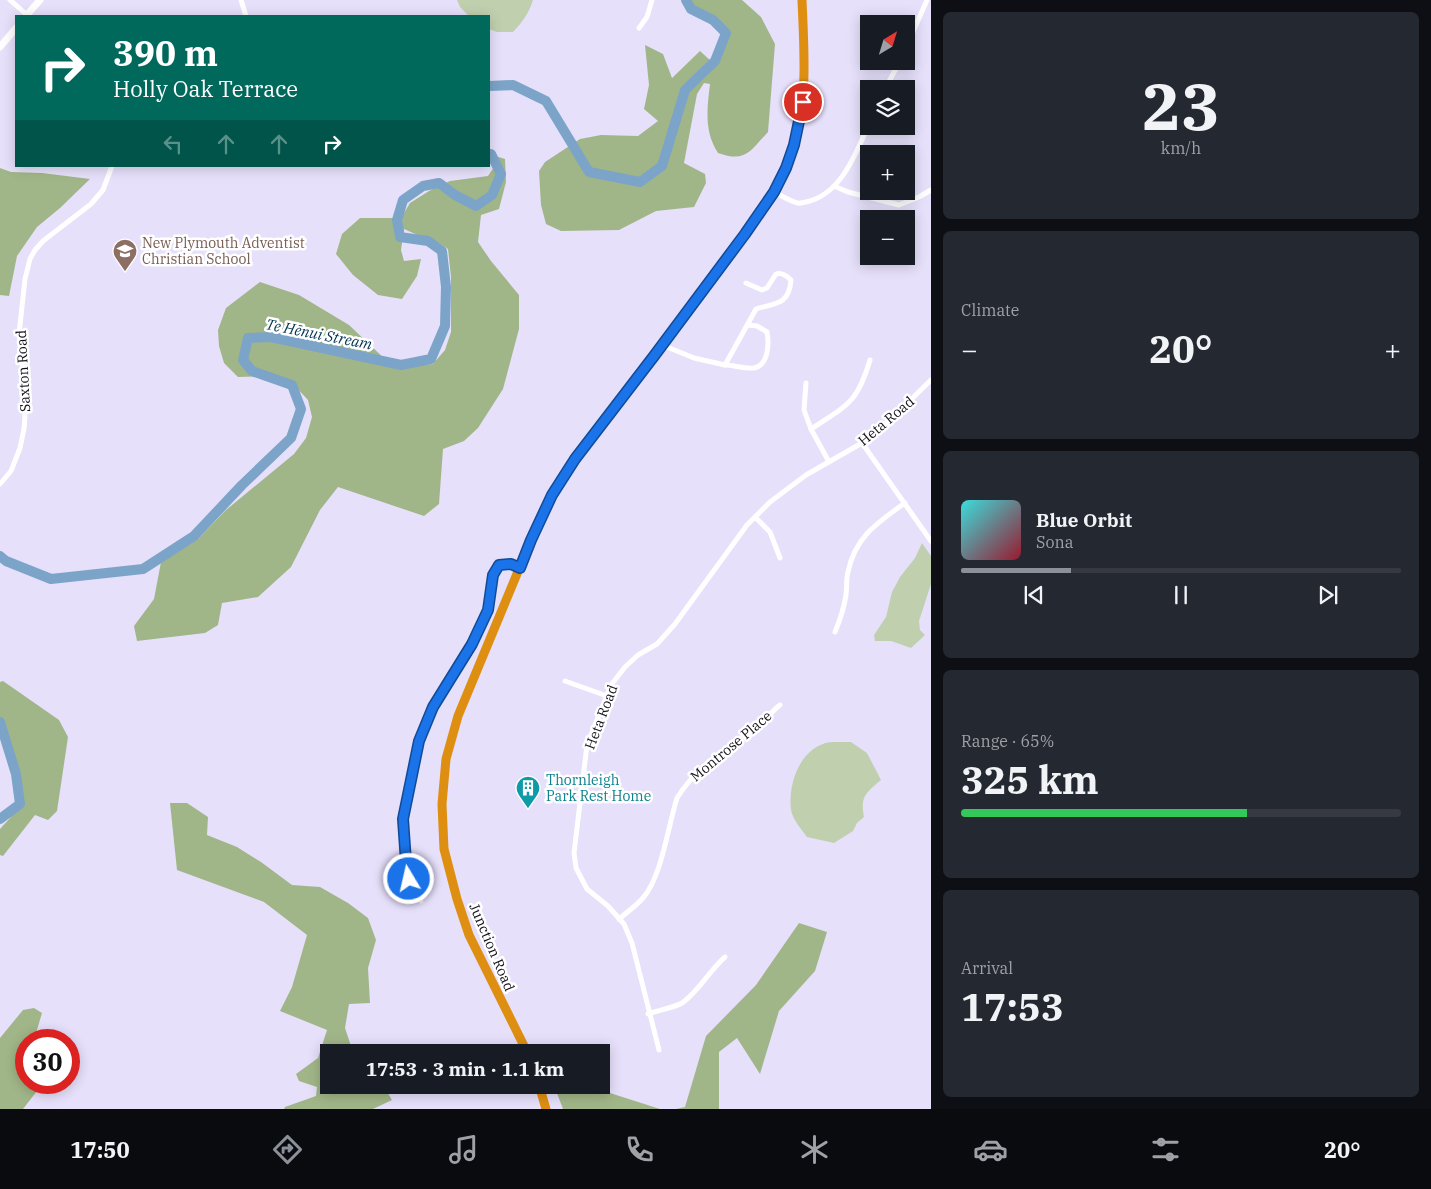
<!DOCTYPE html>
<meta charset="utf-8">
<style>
:root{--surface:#171b24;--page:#242831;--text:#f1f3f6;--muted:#9ea1a6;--line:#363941;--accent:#8c9099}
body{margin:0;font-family:"IBM Plex Serif",serif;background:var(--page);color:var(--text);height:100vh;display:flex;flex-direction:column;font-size:19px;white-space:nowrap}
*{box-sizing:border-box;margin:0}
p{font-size:16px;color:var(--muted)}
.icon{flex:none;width:28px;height:28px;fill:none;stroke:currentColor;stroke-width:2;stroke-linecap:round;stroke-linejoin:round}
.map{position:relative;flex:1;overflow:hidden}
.side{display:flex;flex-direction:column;gap:12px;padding:12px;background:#0d0f14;width:500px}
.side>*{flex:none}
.hud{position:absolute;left:15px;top:15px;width:475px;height:152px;border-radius:0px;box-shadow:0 2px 12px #0003;background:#00695c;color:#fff;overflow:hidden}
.needle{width:32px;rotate:38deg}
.buttons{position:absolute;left:860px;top:15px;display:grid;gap:10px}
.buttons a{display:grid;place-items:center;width:55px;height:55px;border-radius:0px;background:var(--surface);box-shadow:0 2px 12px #0003;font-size:25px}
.speed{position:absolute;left:15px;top:1029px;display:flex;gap:10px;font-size:25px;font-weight:700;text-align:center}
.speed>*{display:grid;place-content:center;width:65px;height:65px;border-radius:50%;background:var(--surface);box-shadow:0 2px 12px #0003;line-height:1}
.speed .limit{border:8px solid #d22;background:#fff;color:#111}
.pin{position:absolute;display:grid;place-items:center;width:42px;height:42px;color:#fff;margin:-21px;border:2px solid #fff;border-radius:50%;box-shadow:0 1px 5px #0007}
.me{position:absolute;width:55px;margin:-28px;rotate:351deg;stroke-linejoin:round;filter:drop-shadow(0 0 4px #0008)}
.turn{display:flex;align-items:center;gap:18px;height:105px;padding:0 15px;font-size:22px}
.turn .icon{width:65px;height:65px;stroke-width:2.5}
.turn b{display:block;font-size:35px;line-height:42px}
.lanes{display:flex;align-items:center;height:48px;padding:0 15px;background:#0003;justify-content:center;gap:25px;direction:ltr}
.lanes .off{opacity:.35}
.big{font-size:38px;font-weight:800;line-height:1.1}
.side .tile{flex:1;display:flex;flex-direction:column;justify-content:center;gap:8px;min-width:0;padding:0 18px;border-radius:8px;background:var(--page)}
.side .dial{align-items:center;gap:0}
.dial b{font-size:65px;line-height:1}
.song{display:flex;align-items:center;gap:15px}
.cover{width:60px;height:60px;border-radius:8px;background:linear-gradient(135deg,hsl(180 70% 55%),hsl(350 70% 35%))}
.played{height:5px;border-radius:2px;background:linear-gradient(90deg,var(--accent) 25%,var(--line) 25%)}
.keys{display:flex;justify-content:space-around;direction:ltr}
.heat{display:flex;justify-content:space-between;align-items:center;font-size:28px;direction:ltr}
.charge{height:8px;border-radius:4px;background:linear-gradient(90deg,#34c759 65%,var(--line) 0)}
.trip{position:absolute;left:320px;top:1044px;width:290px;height:50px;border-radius:0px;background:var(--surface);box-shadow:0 2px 12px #0003;font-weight:800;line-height:50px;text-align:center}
.menu{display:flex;height:80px;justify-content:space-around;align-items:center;background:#090b0e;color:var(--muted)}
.menu .icon{width:35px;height:35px}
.menu .current{color:var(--accent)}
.menu b{font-size:22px;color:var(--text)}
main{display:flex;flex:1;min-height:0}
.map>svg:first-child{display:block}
.green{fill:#c0d0af}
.forest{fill:#a1b688}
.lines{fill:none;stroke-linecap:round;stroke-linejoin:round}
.river{stroke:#7ca4c8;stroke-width:10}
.street{stroke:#fff;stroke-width:5}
.secondary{stroke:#fff;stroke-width:7}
.highway{stroke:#de8f12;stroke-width:9}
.route-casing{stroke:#114b97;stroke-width:12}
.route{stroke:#1a73e8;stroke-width:9}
.labels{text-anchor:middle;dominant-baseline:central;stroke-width:5;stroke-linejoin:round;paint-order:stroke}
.education-label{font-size:14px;fill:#785e54;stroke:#fff;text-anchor:start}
.street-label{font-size:14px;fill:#121019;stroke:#fff}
.culture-label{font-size:14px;fill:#0d838f;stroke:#fff;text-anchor:start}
.water-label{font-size:15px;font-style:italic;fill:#003254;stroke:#fff}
</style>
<main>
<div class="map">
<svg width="931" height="1109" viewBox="0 0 931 1109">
<rect width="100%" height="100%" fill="#e6e0fb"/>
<!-- green -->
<g class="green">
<path d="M457 0H533C529 13 522 23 513 32H497L489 29V16H469L460 7Z"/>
<path d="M922 543 931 556V584L919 621 920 630 925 635 911 648 891 641H875L874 635 886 617 892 592 900 577 915 558Z"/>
<path d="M838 742H851L867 753 881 780C866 793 860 796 864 817L857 823 853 831 834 843 807 837C801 829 793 820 791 810 788 786 798 753 823 744 827 742 834 742 838 742Z"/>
</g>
<!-- forest -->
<g class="forest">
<path d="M689 0H742L761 17 775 44 768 132C750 151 746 163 718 153 704 131 707 109 710 84L704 83 697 94 684 163 705 174 706 183 694 207 656 211 619 230 561 231 546 224 541 205 539 171 545 162 580 139 601 135 638 136 658 121 644 109 649 85 645 45 663 54 672 78 700 51 712 62 721 41 719 29Z"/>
<path d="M489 154 505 159 506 182 499 209 481 215 478 242 491 261 519 295V329L503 389 478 428 464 441 443 449 439 504 424 516 338 487 320 510 291 567 258 597 222 603 218 625 205 633 137 641 134 626 154 599 161 562 199 538 226 510 294 454 306 438 312 417 308 400 295 386 270 376 238 377 224 363 219 346 218 330 226 308 260 282 299 295 349 325 388 362 412 366 433 364 445 350 451 332V277L448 249 439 243 422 237 404 229 401 250 404 261 421 259 417 276 402 299 378 295 353 275 336 254 342 234 360 218H401L410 203 429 191 450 181 488 176 494 167 489 157Z"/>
<path d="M0 168 11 172 42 173 90 179 60 208 37 227 17 256 9 296 0 295Z"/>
<path d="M3 681 59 720 68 737 57 811 48 820 35 815 3 856 0 855V829L11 817 19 790 21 779 0 720V682Z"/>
<path d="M170 803H187L208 817 207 835 237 847 261 862 292 885 320 887 348 903 368 918 376 940 368 968 370 1003 349 1004 345 1028 353 1052H329V1085H383L392 1100 373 1109H284L285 1107 316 1096 317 1087 299 1081 296 1074 318 1058 327 1030 280 1011 292 987 307 935 264 902 177 870Z"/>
<path d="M799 923 827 932 815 971 779 1011 760 1074 737 1038 719 1052V1109H676L685 1107 706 1036 756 985Z"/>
<path d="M34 1008 42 1013 34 1040H26V1082L35 1083 37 1091 23 1109H0V1038L23 1010Z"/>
<path d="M585 1085 660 1109H563L555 1088Z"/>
</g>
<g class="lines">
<!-- river -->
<g class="river">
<path d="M489 86 513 85 546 101 589 172 640 182 662 166 685 90 715 61 726 33 713 20 691 9 686 0"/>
<path d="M0 556 6 561 51 579 143 569 194 536 242 485 291 438 301 409 292 385 252 371 243 360 248 338 271 337 401 365 431 359 445 326 446 287 442 251 428 241 400 237 397 220 403 200 423 186 439 183 455 195 476 206 492 195 501 174 491 154H489"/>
<path d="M0 722 16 774 20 804 0 819"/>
</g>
<!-- street -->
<g class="street">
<path d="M10 0 27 15"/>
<path d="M241 0 246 16"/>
<path d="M639 28 647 17 652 0"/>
<path d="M906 48 927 0"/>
<path d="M885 89 900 61"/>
<path d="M834 186 848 192 899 205 919 197 931 190"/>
<path d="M774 192C781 195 791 202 798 203 801 204 803 202 806 202 841 195 856 153 869 124"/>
<path d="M662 345 694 358 725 365 756 309C774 303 789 306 791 280 787 276 782 272 776 274L767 288 762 290 746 283"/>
<path d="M725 365C733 365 745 369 754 368 769 365 769 343 767 332L757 326 748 325"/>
<path d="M806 383 804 410 811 429 829 462"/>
<path d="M811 429C847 405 857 404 870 360"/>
<path d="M862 443 931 541"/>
<path d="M0 484 11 471 20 448 24 429 25 416 24 381 19 334 25 279 30 259 35 250 43 241 91 204 103 190 112 166"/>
<path d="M755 517 770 532 780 558"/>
<path d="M835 632C840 620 844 608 846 595 847 587 846 579 848 572 855 537 877 523 905 503"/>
<path d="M565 681 607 696"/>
<path d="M421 901 409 879 406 863 403 819 419 741 433 707 472 644 488 610 493 575 499 565 511 564 519 568"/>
<path d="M619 919C627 912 636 906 643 898 662 876 668 826 677 798 696 767 728 747 758 726 766 720 772 711 780 705"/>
<path d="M648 1014C659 1010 673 1008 682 1003 697 993 710 970 725 957"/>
<path d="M659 1050 632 943 624 924 608 906 587 889 576 868 574 853 587 745 611 685 625 667 638 655 657 644 675 624 747 525 770 502 806 475 862 443 892 418 931 380"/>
</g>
<!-- secondary -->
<g class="secondary">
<path d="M26 16 40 0"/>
<path d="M0 47 16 28"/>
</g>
<!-- highway -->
<g class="highway">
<path d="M527 1052 469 935 457 899 444 849 442 804 446 759 458 716 531 540 552 495 575 459C621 399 667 338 712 277 742 237 779 196 794 147 808 99 804 49 802 0"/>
<path d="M539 1085 546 1109"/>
</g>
</g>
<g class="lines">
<defs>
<path id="route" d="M409 879 406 862 403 819 419 741 433 707 472 644 488 610 493 575 499 565 511 564 520 568 531 540 552 495 575 459 654 356 745 234 774 192 786 168 794 145 803 102"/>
</defs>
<!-- route casing -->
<use href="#route" class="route-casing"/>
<!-- route -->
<use href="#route" class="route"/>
</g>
<!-- icons -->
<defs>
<symbol id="school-pin" viewBox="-11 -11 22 30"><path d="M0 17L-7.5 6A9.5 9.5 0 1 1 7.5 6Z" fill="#8d6e63" stroke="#fff"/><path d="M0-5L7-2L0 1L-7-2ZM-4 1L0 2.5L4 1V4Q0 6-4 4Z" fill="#fff"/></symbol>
<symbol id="building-pin" viewBox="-11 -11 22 30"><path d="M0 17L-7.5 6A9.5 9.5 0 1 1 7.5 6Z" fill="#0f9aa8" stroke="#fff"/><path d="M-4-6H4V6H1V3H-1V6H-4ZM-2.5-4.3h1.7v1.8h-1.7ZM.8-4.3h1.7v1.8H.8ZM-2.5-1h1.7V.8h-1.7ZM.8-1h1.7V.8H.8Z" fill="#fff"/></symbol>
</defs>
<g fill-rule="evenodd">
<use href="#school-pin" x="111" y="237" width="28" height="38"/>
<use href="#building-pin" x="514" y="774" width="28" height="38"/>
</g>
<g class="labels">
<!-- education labels -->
<g class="education-label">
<text x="142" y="243">New Plymouth Adventist<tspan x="142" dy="16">Christian School</tspan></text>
</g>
<!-- street labels -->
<g class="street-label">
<text transform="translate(23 371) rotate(-93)">Saxton Road</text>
<text transform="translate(886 421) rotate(-40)">Heta Road</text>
<text transform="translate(601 717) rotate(-69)">Heta Road</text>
<text transform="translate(731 746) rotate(-40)">Montrose Place</text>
<text transform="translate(492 947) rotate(67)">Junction Road</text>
</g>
<!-- culture labels -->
<g class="culture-label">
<text x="546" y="780">Thornleigh<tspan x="546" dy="16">Park Rest Home</tspan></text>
</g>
<!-- water labels -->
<g class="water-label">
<text transform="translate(319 334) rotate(11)">Te Hēnui Stream</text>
</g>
</g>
</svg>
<div class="buttons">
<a><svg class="needle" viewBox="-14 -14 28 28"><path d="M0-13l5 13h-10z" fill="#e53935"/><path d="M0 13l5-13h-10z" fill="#9ea1a6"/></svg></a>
<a><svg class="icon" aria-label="layers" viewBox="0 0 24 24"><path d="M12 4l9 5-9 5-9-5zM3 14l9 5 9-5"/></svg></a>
<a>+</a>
<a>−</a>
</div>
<div class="speed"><div class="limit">30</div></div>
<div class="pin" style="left:803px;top:102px;background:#d93025"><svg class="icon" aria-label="arrive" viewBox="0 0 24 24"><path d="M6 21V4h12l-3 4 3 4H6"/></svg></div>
<svg class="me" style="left:409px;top:879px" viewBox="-20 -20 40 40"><circle r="17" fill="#1a73e8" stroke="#fff" stroke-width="3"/><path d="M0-11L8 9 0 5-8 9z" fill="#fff"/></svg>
<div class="trip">17:53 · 3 min · 1.1 km</div>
<div class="hud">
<div class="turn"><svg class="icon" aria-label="right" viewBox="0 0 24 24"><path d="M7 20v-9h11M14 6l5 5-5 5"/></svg><div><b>390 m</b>Holly Oak Terrace</div></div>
<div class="lanes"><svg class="icon off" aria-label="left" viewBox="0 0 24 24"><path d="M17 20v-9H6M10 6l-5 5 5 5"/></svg><svg class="icon off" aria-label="ahead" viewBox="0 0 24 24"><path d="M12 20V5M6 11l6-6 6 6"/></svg><svg class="icon off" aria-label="ahead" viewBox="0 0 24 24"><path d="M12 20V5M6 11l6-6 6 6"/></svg><svg class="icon" aria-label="right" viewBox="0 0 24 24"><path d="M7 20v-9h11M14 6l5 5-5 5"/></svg></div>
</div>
</div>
<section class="side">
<div class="tile dial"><b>23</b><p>km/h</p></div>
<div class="tile"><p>Climate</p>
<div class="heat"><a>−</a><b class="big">20°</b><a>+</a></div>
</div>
<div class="tile">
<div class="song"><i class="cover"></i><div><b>Blue Orbit</b><p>Sona</p></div></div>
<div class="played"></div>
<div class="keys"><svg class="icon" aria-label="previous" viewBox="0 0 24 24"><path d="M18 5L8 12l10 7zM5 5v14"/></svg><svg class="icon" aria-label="pause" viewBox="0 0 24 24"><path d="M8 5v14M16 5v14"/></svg><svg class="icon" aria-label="next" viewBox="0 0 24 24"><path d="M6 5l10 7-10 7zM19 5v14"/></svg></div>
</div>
<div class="tile"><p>Range · 65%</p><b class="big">325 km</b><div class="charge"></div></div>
<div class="tile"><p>Arrival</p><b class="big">17:53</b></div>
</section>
</main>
<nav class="menu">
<b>17:50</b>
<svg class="icon current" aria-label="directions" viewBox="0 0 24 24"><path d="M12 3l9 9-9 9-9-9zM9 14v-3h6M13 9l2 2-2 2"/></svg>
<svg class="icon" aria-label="music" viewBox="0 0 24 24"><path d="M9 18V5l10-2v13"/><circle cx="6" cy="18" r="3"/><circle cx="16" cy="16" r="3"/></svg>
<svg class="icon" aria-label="phone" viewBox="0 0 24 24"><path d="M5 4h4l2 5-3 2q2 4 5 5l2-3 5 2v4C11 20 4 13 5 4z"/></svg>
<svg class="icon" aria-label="climate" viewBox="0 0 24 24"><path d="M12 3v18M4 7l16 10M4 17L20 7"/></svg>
<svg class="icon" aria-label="car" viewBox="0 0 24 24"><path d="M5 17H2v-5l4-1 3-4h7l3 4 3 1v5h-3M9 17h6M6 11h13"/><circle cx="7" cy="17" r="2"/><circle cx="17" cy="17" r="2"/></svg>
<svg class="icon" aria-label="filters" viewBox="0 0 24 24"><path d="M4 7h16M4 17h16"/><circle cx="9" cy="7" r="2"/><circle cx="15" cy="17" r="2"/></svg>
<b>20°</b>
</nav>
